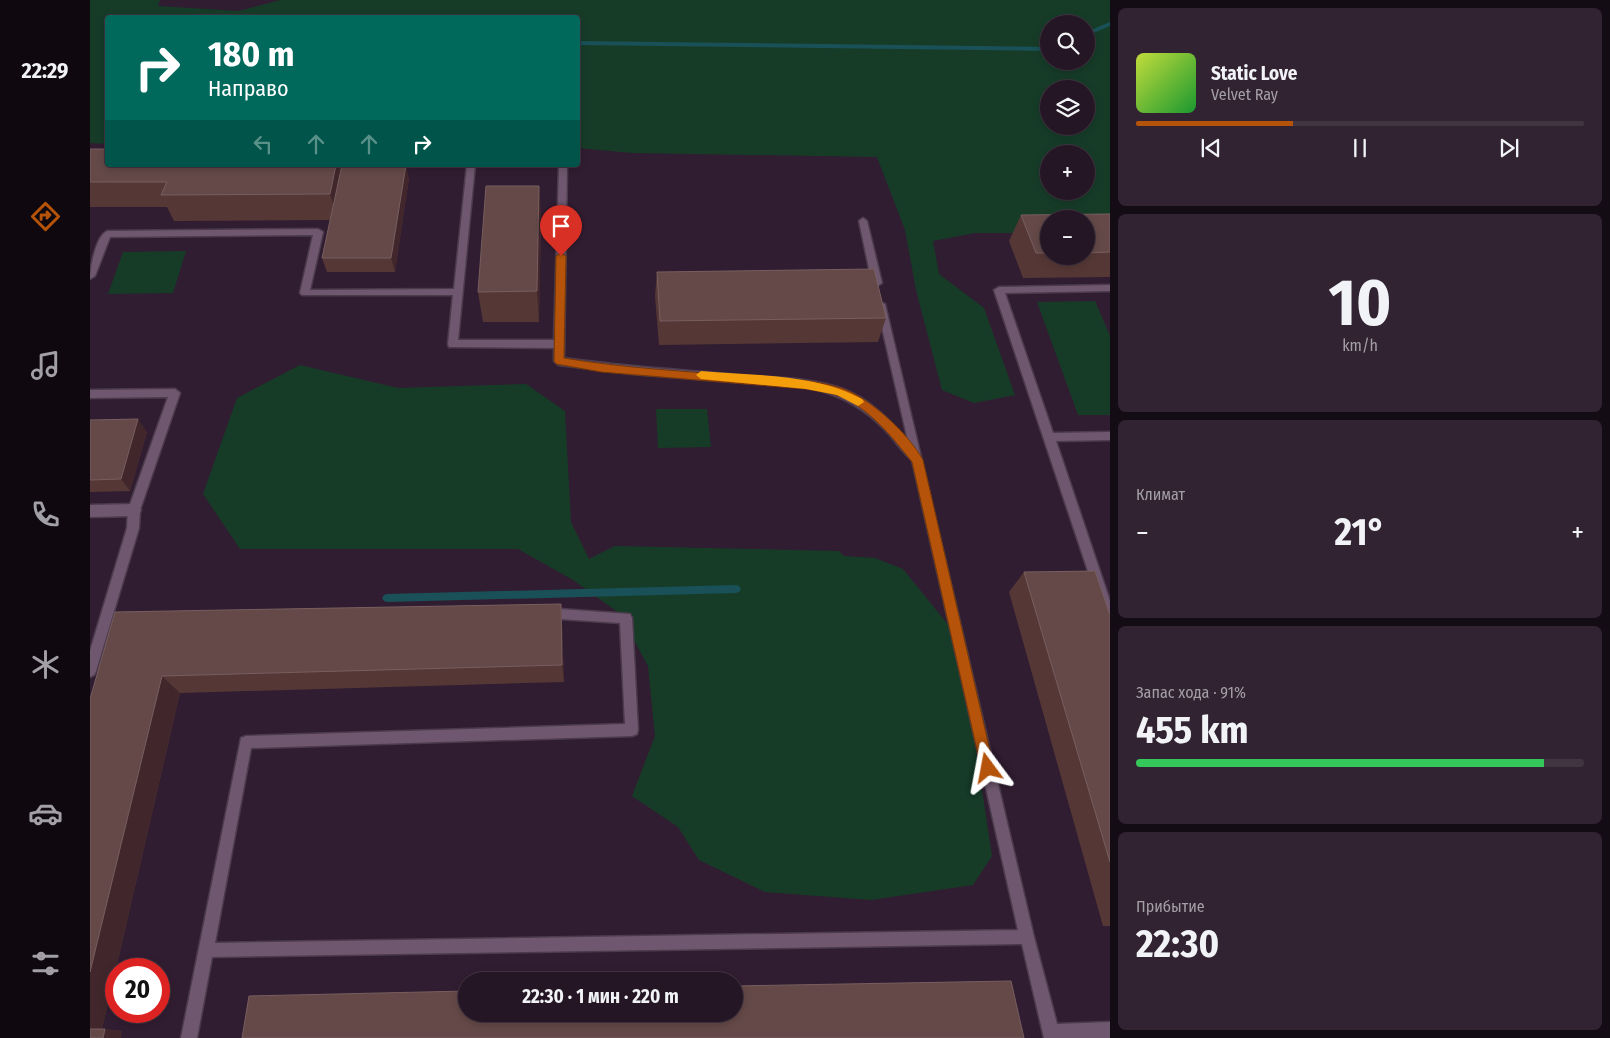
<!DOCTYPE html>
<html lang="ru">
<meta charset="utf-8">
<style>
:root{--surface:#251625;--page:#312332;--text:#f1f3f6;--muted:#a39fa7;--line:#423542;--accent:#b45309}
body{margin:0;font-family:"Fira Sans Condensed",sans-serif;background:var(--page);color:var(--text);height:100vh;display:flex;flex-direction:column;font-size:19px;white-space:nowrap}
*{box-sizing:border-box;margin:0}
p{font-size:16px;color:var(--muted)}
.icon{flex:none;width:28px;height:28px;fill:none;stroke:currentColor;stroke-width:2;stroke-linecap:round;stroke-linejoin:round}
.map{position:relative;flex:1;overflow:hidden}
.side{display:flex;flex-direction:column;gap:8px;padding:8px;background:#140c14;width:500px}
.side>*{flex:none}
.top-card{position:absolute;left:15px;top:15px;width:475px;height:152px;border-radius:5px;box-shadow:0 2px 8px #0003,0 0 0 1px var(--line);background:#00695c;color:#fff;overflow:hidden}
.tools{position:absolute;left:950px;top:15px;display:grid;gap:10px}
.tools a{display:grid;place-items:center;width:55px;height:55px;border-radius:50%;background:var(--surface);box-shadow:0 2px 8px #0003,0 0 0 1px var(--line);font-size:25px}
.speed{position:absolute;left:15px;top:958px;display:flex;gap:10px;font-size:25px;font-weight:700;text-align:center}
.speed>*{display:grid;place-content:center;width:65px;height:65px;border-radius:50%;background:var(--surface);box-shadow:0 2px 8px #0003,0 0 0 1px var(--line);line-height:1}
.speed .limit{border:8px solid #d22;background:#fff;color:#111}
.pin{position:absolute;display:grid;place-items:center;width:42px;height:42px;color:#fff;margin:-51px -21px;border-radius:50% 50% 50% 0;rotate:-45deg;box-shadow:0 0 5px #0007}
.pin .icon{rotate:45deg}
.me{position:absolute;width:55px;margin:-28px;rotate:347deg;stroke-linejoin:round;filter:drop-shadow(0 0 4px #0008)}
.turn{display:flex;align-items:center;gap:18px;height:105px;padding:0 20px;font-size:22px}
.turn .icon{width:65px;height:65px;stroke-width:2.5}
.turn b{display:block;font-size:35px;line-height:42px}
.lanes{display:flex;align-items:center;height:48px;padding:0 20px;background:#0003;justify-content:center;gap:25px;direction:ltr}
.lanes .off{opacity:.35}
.big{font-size:38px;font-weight:700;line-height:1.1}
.side .card{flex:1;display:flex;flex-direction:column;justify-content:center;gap:8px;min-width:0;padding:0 18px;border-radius:8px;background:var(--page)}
.side .dial{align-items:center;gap:0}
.dial b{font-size:65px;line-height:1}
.song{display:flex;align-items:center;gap:15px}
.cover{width:60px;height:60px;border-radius:8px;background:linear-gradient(135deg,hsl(70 70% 55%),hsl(130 70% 35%))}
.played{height:5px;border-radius:2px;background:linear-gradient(90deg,var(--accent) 35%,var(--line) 35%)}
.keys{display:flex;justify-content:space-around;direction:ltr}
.heat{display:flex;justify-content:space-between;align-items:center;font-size:28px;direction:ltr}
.charge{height:8px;border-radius:4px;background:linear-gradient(90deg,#34c759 91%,var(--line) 0)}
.trip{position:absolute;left:368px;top:972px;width:285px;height:50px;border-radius:25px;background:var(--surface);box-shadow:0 2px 8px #0003,0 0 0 1px var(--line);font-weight:700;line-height:50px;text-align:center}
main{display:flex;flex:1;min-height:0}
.tab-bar{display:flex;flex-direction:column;width:90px;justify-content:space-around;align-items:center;background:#0f090f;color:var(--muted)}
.tab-bar .icon{width:35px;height:35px}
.tab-bar .on{color:var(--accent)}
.tab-bar b{font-size:22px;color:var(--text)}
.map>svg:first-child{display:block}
.green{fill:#163c28;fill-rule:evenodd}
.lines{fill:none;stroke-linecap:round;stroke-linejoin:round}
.stream{fill:#1a5158;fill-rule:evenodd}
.lane-casing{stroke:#4b3b4c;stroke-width:3}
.street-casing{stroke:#4b3b4c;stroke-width:3}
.lane{fill:#6f586f;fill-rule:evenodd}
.street{fill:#6f586f;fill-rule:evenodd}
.wall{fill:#553836;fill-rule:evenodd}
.shaded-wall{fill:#41272c}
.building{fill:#644948;stroke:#775e5f}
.route{fill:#b45309;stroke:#753606}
.slow{fill:#f59e0b}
</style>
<main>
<nav class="tab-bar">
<b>22:29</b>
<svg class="icon on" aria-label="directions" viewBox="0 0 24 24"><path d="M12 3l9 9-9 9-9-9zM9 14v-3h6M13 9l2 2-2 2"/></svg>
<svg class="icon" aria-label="music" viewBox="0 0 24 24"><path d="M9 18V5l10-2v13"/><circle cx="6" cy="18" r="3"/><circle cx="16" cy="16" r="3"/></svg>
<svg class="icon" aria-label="phone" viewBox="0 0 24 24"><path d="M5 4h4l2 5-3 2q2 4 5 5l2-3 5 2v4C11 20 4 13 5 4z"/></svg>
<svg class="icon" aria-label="climate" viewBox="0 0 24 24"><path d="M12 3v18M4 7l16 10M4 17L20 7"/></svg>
<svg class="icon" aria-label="car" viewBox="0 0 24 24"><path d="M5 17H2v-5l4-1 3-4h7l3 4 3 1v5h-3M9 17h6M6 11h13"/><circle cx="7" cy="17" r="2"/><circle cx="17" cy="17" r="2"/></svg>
<svg class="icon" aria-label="filters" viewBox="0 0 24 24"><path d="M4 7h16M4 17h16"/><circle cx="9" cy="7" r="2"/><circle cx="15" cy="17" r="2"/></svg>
</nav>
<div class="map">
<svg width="1020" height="1038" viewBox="0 0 1020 1038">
<rect width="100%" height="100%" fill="#311d31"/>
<!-- green -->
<g class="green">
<path d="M0 0H70L68 6 149 11 190 0H1020V232L996 219H959V233H885L843 241 849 274 894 308 925 395 884 403 852 390 826 290 815 230 787 157 542 153 488 148V18H18L17 144 0 143ZM959 24H996V61H959ZM959 89H996V126H959ZM959 154H996V191H959Z"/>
<path d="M96 251 83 293 18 294 33 252Z"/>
<path d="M1005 301 1020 336V415H988L947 302Z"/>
<path d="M210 365 308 388 436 384 475 411 481 522 499 559 525 546 749 551 754 556 785 558 813 569 869 638 902 856 883 885 781 900 675 892 609 860 588 827 542 796 565 736 558 666 529 613 483 580 428 549H150L113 494 147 398Z"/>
<path d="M566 409H617L621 447 568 448Z"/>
</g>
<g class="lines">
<!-- stream -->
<g class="stream">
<path d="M1020 22V26L996 36V32Z"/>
<path d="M488 41 959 47V51L488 45Z"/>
<path d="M646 585 649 586 651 589 649 592 646 593 297 602 294 601 292 598 294 595 297 594Z"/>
</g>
<defs>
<g id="lane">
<path d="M377 165H385L368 340H464L469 165H477L474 358C535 367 597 370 659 376 691 378 723 378 753 389 779 399 800 420 818 441L787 306 792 303 795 304 944 937 967 1024 1020 1022V1038H954L932 944 122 957 107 1038H91L151 738 156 736 535 724 530 623 470 619 466 618 464 614 466 610 470 609 540 614 542 618 548 730 547 734 542 736 161 748 125 943 928 930 822 460C813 453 806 442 798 433 776 409 751 394 718 388L542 374 469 365 464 361V348L359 347 358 344 363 295H212L210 293 223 235 20 237 5 276 0 279C0 268 6 236 17 231L228 229 233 232 220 290 364 289Z"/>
<path d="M773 218 777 221 792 283 787 286 782 283 769 221Z"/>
<path d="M1020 285V291L915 293 963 433 1020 432V440L966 441 1020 601V624L1016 623 1014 619 904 290 909 287Z"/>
<path d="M85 389 90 393 50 510 49 528 6 671 4 675 0 677V651L37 528 38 510 78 397 0 398V390Z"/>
</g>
<path id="street" d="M44 504 49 506 51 510 49 514 44 516 0 517V505Z"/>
</defs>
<!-- lane casing -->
<use href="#lane" class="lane-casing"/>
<!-- street casing -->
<use href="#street" class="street-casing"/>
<!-- lane -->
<use href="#lane" class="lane"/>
<!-- street -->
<use href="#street" class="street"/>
</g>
<!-- wall -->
<g class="wall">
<path d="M0 149 18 165H249L251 171 319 178 305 272H237L232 258 240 220 84 221 77 207H0Z"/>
<path d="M449 186 451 218 449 322H393L388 292Z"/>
<path d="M1020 214V277L933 278 919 241 931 215ZM959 219H996V256H959Z"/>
<path d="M567 272 796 318 788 342 569 345 565 296Z"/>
<path d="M0 420 57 432 40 491 0 492Z"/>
<path d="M934 572 1020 615V926H1013L919 592Z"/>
<path d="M471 604 472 623 474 682 90 693 12 1029 32 1031 0 1038 25 612Z"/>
</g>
<!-- shaded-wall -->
<g class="shaded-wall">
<path d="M246 165H249L255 185 248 220 240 194Z"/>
<path d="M316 165 319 178 305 272 301 258Z"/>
<path d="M449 186 451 218 449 322 447 291Z"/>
<path d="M48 419 57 432 40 491 31 479Z"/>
<path d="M471 604 472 623 474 682 472 665Z"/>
<path d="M72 676 90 693 11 1033 0 1031V972Z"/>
<path d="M15 1029 32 1031 31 1038H13Z"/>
</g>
<!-- building -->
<g class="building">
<path d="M0 149H18V165H246L240 194 71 195 77 182H0Z"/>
<path d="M252 165H316L301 258H232Z"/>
<path d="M396 186H449L447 291 388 292Z"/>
<path d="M1020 214V252L996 253V219H959V253H946L931 215Z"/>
<path d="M784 269 796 318 570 321 567 272Z"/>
<path d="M48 419 31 479 0 480V420Z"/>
<path d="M1005 571 1020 615V862L934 572Z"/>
<path d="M471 604 472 665 72 676 0 972V699L25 612Z"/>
<path d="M921 981 934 1038H152L159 996 376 991V1014H644V986Z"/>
<path d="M0 1029H15L13 1038H0Z"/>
</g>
<!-- route -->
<path class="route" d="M471 253 476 256 474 358C533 368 593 371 653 376 685 378 719 378 751 388 779 397 819 434 833 460L904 768 902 772 898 774 893 772 891 768 822 462C802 437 778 406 746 395 737 392 726 391 716 389L511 372 466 364 464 361 466 256Z"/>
<!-- slow -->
<path class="slow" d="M611 371C664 376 724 373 772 399L774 402 768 406 747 395 716 389 611 379 606 375Z"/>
</svg>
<div class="tools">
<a><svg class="icon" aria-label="search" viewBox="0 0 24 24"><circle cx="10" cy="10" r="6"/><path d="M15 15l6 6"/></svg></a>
<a><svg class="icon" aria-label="layers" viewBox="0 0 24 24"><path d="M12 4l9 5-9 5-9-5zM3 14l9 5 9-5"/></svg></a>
<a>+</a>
<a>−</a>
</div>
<div class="speed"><div class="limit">20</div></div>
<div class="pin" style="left:471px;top:256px;background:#d93025"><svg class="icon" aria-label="arrive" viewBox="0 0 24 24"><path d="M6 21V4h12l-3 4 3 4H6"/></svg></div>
<svg class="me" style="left:898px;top:768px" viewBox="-20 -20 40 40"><path d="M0-17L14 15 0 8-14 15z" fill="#b45309" stroke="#fff" stroke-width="4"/></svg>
<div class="trip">22:30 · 1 мин · 220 m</div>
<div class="top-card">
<div class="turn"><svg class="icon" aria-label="right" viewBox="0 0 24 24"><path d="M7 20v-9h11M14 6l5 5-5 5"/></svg><div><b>180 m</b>Направо</div></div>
<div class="lanes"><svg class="icon off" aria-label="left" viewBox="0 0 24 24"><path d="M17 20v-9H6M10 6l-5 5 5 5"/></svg><svg class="icon off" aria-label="ahead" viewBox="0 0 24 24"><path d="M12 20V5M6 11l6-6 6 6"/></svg><svg class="icon off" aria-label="ahead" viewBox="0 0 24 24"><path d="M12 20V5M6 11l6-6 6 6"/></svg><svg class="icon" aria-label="right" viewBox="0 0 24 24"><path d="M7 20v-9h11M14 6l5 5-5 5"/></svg></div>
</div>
</div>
<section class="side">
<div class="card">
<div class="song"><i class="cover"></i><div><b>Static Love</b><p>Velvet Ray</p></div></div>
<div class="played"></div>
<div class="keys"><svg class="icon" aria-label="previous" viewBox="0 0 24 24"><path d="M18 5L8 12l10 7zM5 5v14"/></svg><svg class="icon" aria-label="pause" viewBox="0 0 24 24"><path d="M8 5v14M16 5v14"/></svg><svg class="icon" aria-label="next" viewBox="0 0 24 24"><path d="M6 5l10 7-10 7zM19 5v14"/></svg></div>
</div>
<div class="card dial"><b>10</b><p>km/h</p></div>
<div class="card"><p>Климат</p>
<div class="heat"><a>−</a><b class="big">21°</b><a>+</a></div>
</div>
<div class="card"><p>Запас хода · 91%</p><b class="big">455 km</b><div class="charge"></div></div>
<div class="card"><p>Прибытие</p><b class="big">22:30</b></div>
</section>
</main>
